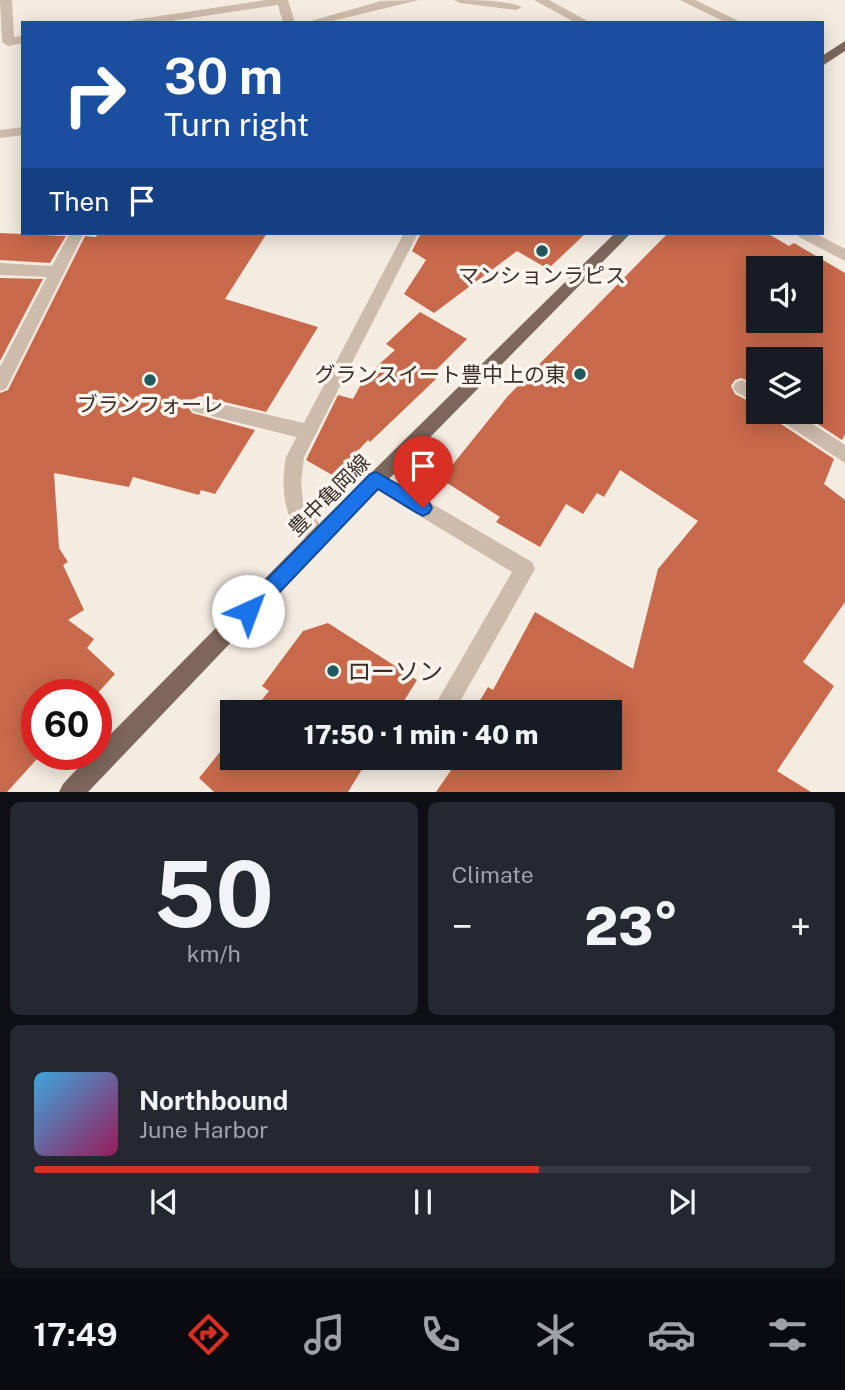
<!DOCTYPE html>
<meta charset="utf-8">
<style>
:root{--surface:#171b24;--page:#242831;--text:#f1f3f6;--muted:#9ea1a6;--line:#363941;--accent:#d93025}
body{margin:0;font-family:"Public Sans","Noto Sans JP",sans-serif;background:var(--page);color:var(--text);height:100vh;display:flex;flex-direction:column;font-size:26px;white-space:nowrap}
*{box-sizing:border-box;margin:0}
p{font-size:23px;color:var(--muted)}
.icon{flex:none;width:38px;height:38px;fill:none;stroke:currentColor;stroke-width:2;stroke-linecap:round;stroke-linejoin:round}
.map{position:relative;height:792px;overflow:hidden}
.drawer{display:flex;flex-direction:column;gap:10px;padding:10px;background:#0d0f14;flex:1}
.drawer>*{flex:none}
.guide{position:absolute;left:21px;top:21px;width:803px;height:214px;border-radius:0px;box-shadow:0 4px 18px #0003;background:#1a4fa0;color:#fff;overflow:hidden}
.controls{position:absolute;left:746px;top:256px;display:grid;gap:14px}
.controls a{display:grid;place-items:center;width:77px;height:77px;border-radius:0px;background:var(--surface);box-shadow:0 4px 18px #0003;font-size:35px}
.speed{position:absolute;left:21px;top:679px;display:flex;gap:14px;font-size:35px;font-weight:700;text-align:center}
.speed>*{display:grid;place-content:center;width:91px;height:91px;border-radius:50%;background:var(--surface);box-shadow:0 4px 18px #0003;line-height:1}
.speed .limit{border:10px solid #d22;background:#fff;color:#111}
.pin{position:absolute;display:grid;place-items:center;width:60px;height:60px;color:#fff;margin:-72px -30px;border-radius:50% 50% 50% 0;rotate:-45deg;box-shadow:0 0 7px #0007}
.pin .icon{rotate:45deg}
.me{position:absolute;width:77px;margin:-38px;rotate:43deg;stroke-linejoin:round;filter:drop-shadow(0 0 5px #0008)}
.turn{display:flex;align-items:center;gap:24px;height:147px;padding:0 28px;font-size:32px}
.turn .icon{width:91px;height:91px;stroke-width:2.5}
.turn b{display:block;font-size:49px;line-height:60px}
.then{display:flex;align-items:center;height:66px;padding:0 28px;background:#0003;gap:14px;font-size:26px}
.big{font-size:52px;font-weight:800;line-height:1.1}
.drawer .card{flex:1;display:flex;flex-direction:column;justify-content:center;gap:10px;min-width:0;padding:0 24px;border-radius:10px;background:var(--page)}
.drawer .dial{align-items:center;gap:0}
.dial b{font-size:91px;line-height:1}
.song{display:flex;align-items:center;gap:21px}
.cover{width:84px;height:84px;border-radius:10px;background:linear-gradient(135deg,hsl(200 70% 55%),hsl(330 70% 35%))}
.played{height:7px;border-radius:4px;background:linear-gradient(90deg,var(--accent) 65%,var(--line) 65%)}
.keys{display:flex;justify-content:space-around;direction:ltr}
.heat{display:flex;justify-content:space-between;align-items:center;font-size:38px;direction:ltr}
.drawer .tiles{flex:1;display:grid;gap:10px;grid-template-columns:1fr 1fr}
.card:last-child{grid-column:span 2}
.trip{position:absolute;left:220px;top:700px;width:402px;height:70px;border-radius:0px;background:var(--surface);box-shadow:0 4px 18px #0003;font-weight:800;line-height:70px;text-align:center}
.dock{display:flex;height:112px;justify-content:space-around;align-items:center;background:#090b0e;color:var(--muted)}
.dock .icon{width:49px;height:49px}
.dock .on{color:var(--accent)}
.dock b{font-size:32px;color:var(--text)}
.map>svg:first-child{display:block}
.building{fill:#c8694b;fill-rule:evenodd}
.lines{fill:none;stroke-linecap:round;stroke-linejoin:round}
.service{fill:#cdbbac;fill-rule:evenodd}
.minor{fill:#cdbbac;fill-rule:evenodd}
.primary{fill:#7d675c;fill-rule:evenodd}
.route{fill:#1a73e8;stroke:#114b97;stroke-width:2}
.poi-dot{fill:#1f5a5e;stroke:#fbf5ee;stroke-width:2.5}
.labels{text-anchor:middle;dominant-baseline:central;stroke-width:7;stroke-linejoin:round;paint-order:stroke}
.poi-label{font-size:21px;fill:#3b302b;stroke:#fbf5ee}
.street-label{font-size:21px;fill:#3b302b;stroke:#fbf5ee}
.near-poi-label{font-size:24px;fill:#3b302b;stroke:#fbf5ee;text-anchor:start}
</style>
<div class="map">
<svg width="845" height="792" viewBox="0 0 845 792">
<rect width="100%" height="100%" fill="#f4ebe1"/>
<!-- building -->
<g class="building">
<path d="M0 233 66 236 50 263 0 260Z"/>
<path d="M98 233H267L225 299 318 327 266 412 200 396 191 400 188 407 192 413 255 430 215 494 201 490 199 495 133 477 129 487 54 473 59 548 68 562 63 565 84 610 68 620 94 639 87 648 115 674 96 695H37V759L7 792H0V393L8 390 85 236 96 237Z"/>
<path d="M421 233H586L548 269 517 251 434 313 404 294 426 260 412 251Z"/>
<path d="M668 233H767L789 246 794 243 845 273V434L842 440 798 411H810V359H758V385L741 378 735 380 731 386 735 394 758 406V411H768L772 418 834 459 824 484 845 500V602L803 662 834 686 777 771 811 792H436L458 760 456 758H611V712H473L488 687 493 690 535 612 633 669 658 569 698 521 620 470 604 497 597 493 583 514 566 504 540 547 496 522 500 517 441 479 508 396ZM758 268H810V320H758Z"/>
<path d="M0 278 43 279 0 361Z"/>
<path d="M420 312 467 339 431 375 436 379 370 442 368 440 334 476 306 460 338 395 353 399 365 377 395 350 386 344Z"/>
<path d="M328 623 417 680 397 712H252L269 691 262 686 303 631Z"/>
<path d="M233 736V758H369L348 792H214L199 778Z"/>
</g>
<g class="lines">
<!-- service -->
<path class="service" d="M199 399 308 424 314 427 317 432 314 437 308 440 199 413 193 411 190 406 193 401Z"/>
<!-- minor -->
<g class="minor">
<path d="M0 0H12L14 37 23 36V43L8 46 2 42Z"/>
<path d="M266 0H288L295 23H283L278 5 158 23H127L133 20Z"/>
<path d="M419 0 324 23H304L381 1Z"/>
<path d="M454 0C474 0 506 0 522 7L516 10 460 3Z"/>
<path d="M534 0H549L591 23H576Z"/>
<path d="M680 0H695L743 23H727Z"/>
<path d="M23 127V135L0 138V130Z"/>
<path d="M70 233H84L6 389 0 391V367L47 277 0 275V263L52 266Z"/>
<path d="M404 233H418L304 457 301 482 303 501 329 537 326 543 319 546C283 533 280 488 286 457Z"/>
<path d="M797 233H815L845 249V261L799 237Z"/>
<path d="M742 380 758 388V404L736 392 733 387 736 382Z"/>
<path d="M770 411H793L845 445V463L773 416Z"/>
<path d="M376 471 532 562 535 569 454 712H431L512 572 369 485 367 479 369 473Z"/>
</g>
<!-- primary -->
<g class="primary">
<path d="M845 41V51L822 66V56Z"/>
<path d="M615 233H631L326 543 88 792H59L63 784 91 754H96V749L312 531Z"/>
</g>
</g>
<!-- route -->
<path class="route" d="M376 472 429 502 432 508 429 513 423 516 417 513 378 489 255 618 248 621 242 618 239 611 242 605 370 474Z"/>
<!-- markers -->
<g class="poi-dot">
<circle cx="542" cy="251" r="7"/>
<circle cx="580" cy="374" r="7"/>
<circle cx="150" cy="380" r="7"/>
<circle cx="333" cy="671" r="7"/>
</g>
<g class="labels">
<!-- poi labels -->
<g class="poi-label">
<text x="542" y="275">マンションラピス</text>
<text x="566" y="374" text-anchor="end">グランスイート豊中上の東</text>
<text x="150" y="404">ブランフォーレ</text>
</g>
<!-- street labels -->
<g class="street-label">
<text transform="translate(329 495) rotate(-45)">豊中亀岡線</text>
</g>
<!-- near-poi labels -->
<g class="near-poi-label">
<text x="347" y="671">ローソン</text>
</g>
</g>
</svg>
<div class="controls">
<a><svg class="icon" aria-label="sound" viewBox="0 0 24 24"><path d="M4 9h4l5-4v14l-5-4H4zM17 9q2 3 0 6"/></svg></a>
<a><svg class="icon" aria-label="layers" viewBox="0 0 24 24"><path d="M12 4l9 5-9 5-9-5zM3 14l9 5 9-5"/></svg></a>
</div>
<div class="speed"><div class="limit">60</div></div>
<div class="pin" style="left:423px;top:508px;background:#d93025"><svg class="icon" aria-label="arrive" viewBox="0 0 24 24"><path d="M6 21V4h12l-3 4 3 4H6"/></svg></div>
<svg class="me" style="left:248px;top:611px" viewBox="-20 -20 40 40"><circle r="19" fill="#fff"/><path d="M0-13L10 11 0 6-10 11z" fill="#1a73e8"/></svg>
<div class="trip">17:50 · 1 min · 40 m</div>
<div class="guide">
<div class="turn"><svg class="icon" aria-label="right" viewBox="0 0 24 24"><path d="M7 20v-9h11M14 6l5 5-5 5"/></svg><div><b>30 m</b>Turn right</div></div>
<div class="then">Then<svg class="icon" aria-label="arrive" viewBox="0 0 24 24"><path d="M6 21V4h12l-3 4 3 4H6"/></svg></div>
</div>
</div>
<section class="drawer">
<div class="tiles">
<div class="card dial"><b>50</b><p>km/h</p></div>
<div class="card"><p>Climate</p>
<div class="heat"><a>−</a><b class="big">23°</b><a>+</a></div>
</div>
<div class="card">
<div class="song"><i class="cover"></i><div><b>Northbound</b><p>June Harbor</p></div></div>
<div class="played"></div>
<div class="keys"><svg class="icon" aria-label="previous" viewBox="0 0 24 24"><path d="M18 5L8 12l10 7zM5 5v14"/></svg><svg class="icon" aria-label="pause" viewBox="0 0 24 24"><path d="M8 5v14M16 5v14"/></svg><svg class="icon" aria-label="next" viewBox="0 0 24 24"><path d="M6 5l10 7-10 7zM19 5v14"/></svg></div>
</div>
</div>
</section>
<nav class="dock">
<b>17:49</b>
<svg class="icon on" aria-label="directions" viewBox="0 0 24 24"><path d="M12 3l9 9-9 9-9-9zM9 14v-3h6M13 9l2 2-2 2"/></svg>
<svg class="icon" aria-label="music" viewBox="0 0 24 24"><path d="M9 18V5l10-2v13"/><circle cx="6" cy="18" r="3"/><circle cx="16" cy="16" r="3"/></svg>
<svg class="icon" aria-label="phone" viewBox="0 0 24 24"><path d="M5 4h4l2 5-3 2q2 4 5 5l2-3 5 2v4C11 20 4 13 5 4z"/></svg>
<svg class="icon" aria-label="climate" viewBox="0 0 24 24"><path d="M12 3v18M4 7l16 10M4 17L20 7"/></svg>
<svg class="icon" aria-label="car" viewBox="0 0 24 24"><path d="M5 17H2v-5l4-1 3-4h7l3 4 3 1v5h-3M9 17h6M6 11h13"/><circle cx="7" cy="17" r="2"/><circle cx="17" cy="17" r="2"/></svg>
<svg class="icon" aria-label="filters" viewBox="0 0 24 24"><path d="M4 7h16M4 17h16"/><circle cx="9" cy="7" r="2"/><circle cx="15" cy="17" r="2"/></svg>
</nav>
